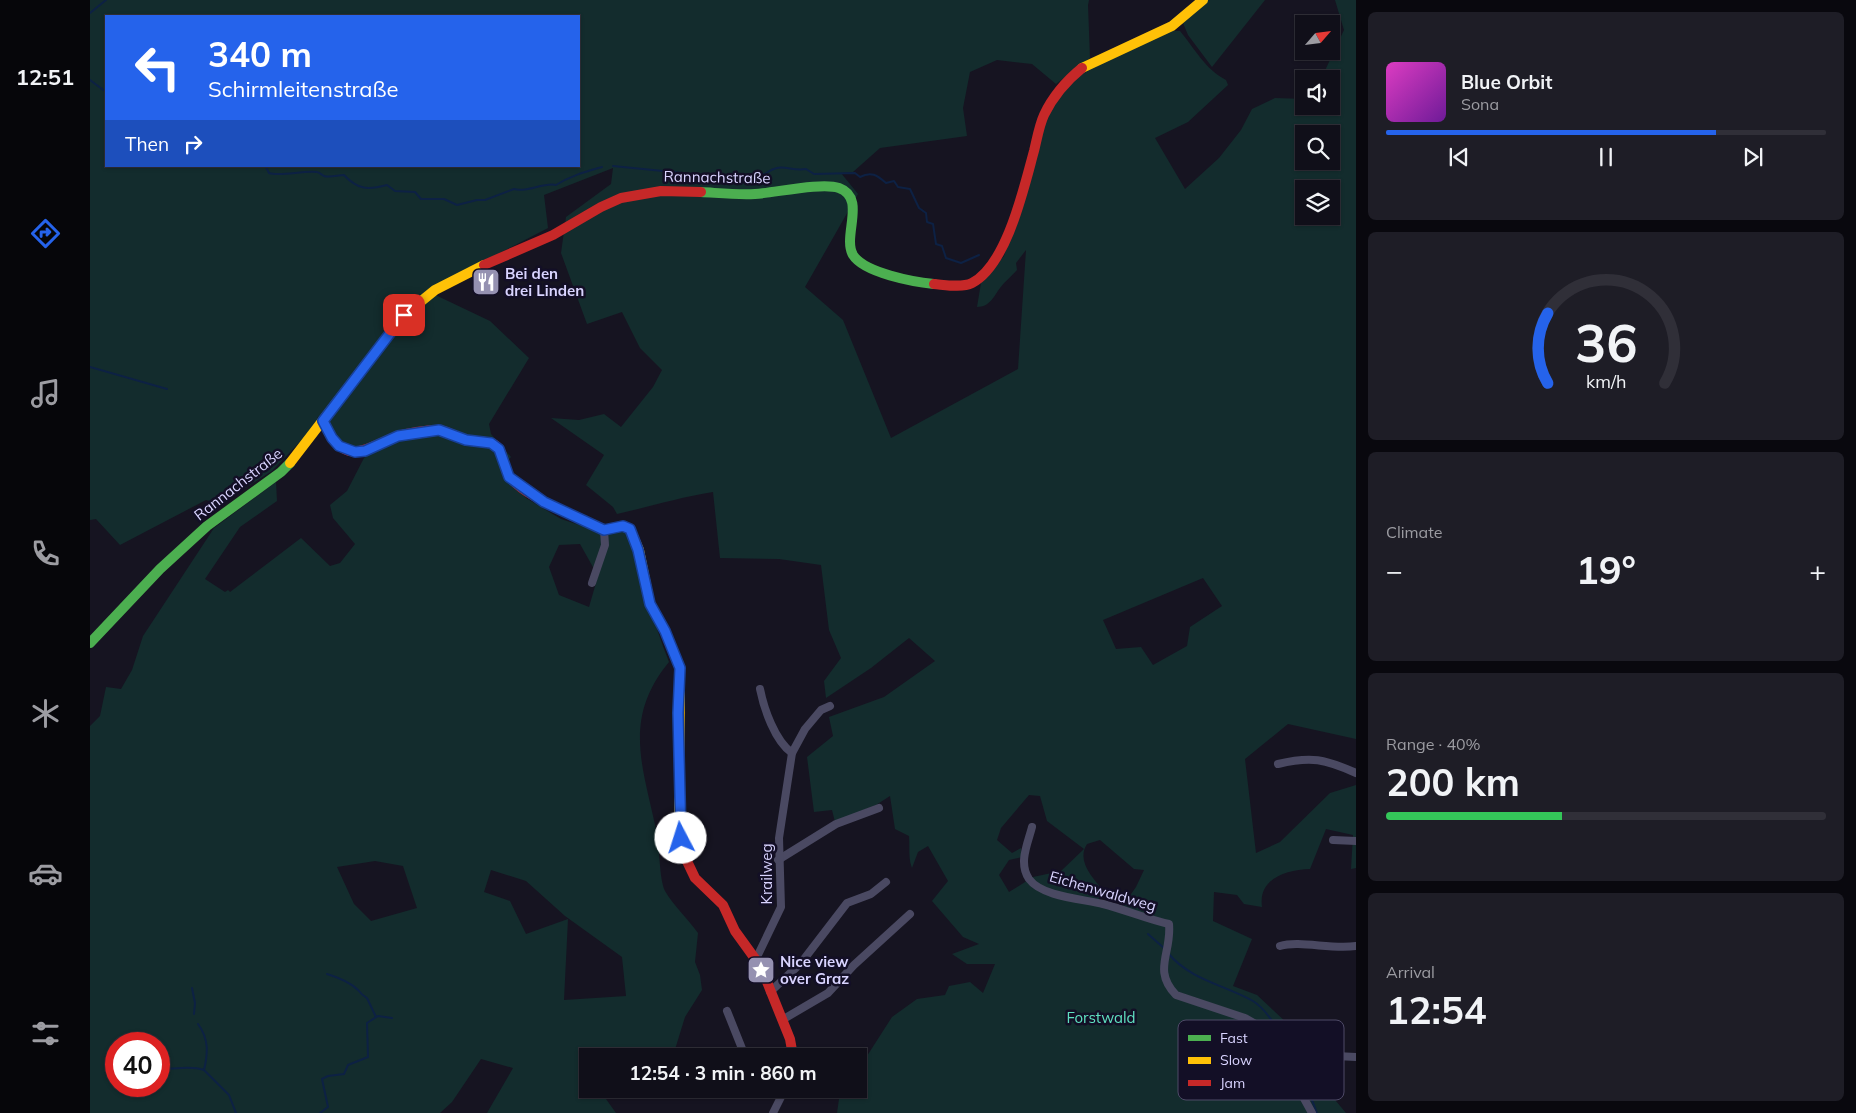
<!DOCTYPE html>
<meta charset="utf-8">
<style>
:root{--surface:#100f19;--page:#1e1d26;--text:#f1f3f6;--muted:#9c9ca2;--line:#302f38;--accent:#2563eb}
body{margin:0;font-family:Mulish,sans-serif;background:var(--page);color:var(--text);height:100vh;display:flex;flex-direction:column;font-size:19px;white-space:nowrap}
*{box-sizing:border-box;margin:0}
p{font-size:16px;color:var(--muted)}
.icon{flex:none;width:28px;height:28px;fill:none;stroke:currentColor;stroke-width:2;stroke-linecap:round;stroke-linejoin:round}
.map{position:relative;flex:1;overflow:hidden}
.panel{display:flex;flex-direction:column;gap:12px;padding:12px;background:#09080e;width:500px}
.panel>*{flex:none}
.guide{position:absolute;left:15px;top:15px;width:475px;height:152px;border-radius:0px;box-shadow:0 1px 4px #0004,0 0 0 1px var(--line);background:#2563eb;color:#fff;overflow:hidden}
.needle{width:32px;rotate:62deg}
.controls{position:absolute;left:1205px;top:15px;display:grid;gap:10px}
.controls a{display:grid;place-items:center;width:45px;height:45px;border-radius:0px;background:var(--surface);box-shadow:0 1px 4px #0004,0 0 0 1px var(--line);font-size:25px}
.speed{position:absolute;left:15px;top:1032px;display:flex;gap:10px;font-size:25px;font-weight:700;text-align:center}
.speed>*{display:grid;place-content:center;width:65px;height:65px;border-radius:50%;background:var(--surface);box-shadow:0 1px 4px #0004,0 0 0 1px var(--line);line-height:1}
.speed .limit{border:8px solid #d22;background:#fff;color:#111}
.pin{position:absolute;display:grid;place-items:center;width:42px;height:42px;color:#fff;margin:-21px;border-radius:10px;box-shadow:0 2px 8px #0006}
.me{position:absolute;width:55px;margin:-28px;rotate:355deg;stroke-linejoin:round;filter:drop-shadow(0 0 4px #0008)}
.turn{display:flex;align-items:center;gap:18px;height:105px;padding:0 20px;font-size:22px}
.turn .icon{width:65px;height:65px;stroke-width:2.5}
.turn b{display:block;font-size:35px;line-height:42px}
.then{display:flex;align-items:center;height:48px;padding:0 20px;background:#0003;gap:10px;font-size:19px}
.big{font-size:38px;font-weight:700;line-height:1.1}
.panel .widget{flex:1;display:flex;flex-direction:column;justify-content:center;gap:8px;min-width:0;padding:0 18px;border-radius:8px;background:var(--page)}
.panel .dial{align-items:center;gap:0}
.dial svg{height:130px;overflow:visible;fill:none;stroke:var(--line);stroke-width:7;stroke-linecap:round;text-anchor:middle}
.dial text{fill:var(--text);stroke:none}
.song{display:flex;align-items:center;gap:15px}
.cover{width:60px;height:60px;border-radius:8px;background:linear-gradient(135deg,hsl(310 70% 55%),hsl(280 70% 35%))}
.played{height:5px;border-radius:2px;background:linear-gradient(90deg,var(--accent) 75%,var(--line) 75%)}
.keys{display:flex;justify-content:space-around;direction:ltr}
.heat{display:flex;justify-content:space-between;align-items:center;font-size:28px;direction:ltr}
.charge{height:8px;border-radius:4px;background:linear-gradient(90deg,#34c759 40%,var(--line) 0)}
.trip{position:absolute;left:489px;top:1048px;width:288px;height:50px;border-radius:0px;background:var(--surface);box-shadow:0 1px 4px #0004,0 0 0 1px var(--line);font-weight:700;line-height:50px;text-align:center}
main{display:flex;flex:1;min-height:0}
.tabs{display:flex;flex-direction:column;width:90px;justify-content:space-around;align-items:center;background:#06060a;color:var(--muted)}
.tabs .icon{width:35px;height:35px}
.tabs .selected{color:var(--accent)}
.tabs b{font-size:22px;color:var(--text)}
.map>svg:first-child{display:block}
.green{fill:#132c2d;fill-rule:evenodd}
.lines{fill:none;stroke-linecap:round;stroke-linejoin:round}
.stream{stroke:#0d2144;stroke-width:2}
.street{stroke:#4a4962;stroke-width:8}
.fast{stroke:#4caf50;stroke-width:10}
.slow{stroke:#ffc107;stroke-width:10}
.jam{stroke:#c62828;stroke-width:10}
.route-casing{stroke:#184099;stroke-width:12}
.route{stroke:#2563eb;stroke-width:9}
.labels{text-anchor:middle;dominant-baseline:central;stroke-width:5;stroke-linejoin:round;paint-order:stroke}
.street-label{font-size:15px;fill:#d9d4ff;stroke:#130f26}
.poi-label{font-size:15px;font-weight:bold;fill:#d9d4ff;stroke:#130f26;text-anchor:start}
.park-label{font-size:15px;fill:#5fe0c0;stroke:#130f26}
.key{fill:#130f26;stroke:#4e4a67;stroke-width:1}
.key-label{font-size:14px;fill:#d9d4ff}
</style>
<main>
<nav class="tabs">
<b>12:51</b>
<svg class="icon selected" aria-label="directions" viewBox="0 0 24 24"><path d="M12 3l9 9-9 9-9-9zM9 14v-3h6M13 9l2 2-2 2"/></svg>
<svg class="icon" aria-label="music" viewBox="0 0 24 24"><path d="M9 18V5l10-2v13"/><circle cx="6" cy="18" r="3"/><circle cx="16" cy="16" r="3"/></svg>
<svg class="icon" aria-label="phone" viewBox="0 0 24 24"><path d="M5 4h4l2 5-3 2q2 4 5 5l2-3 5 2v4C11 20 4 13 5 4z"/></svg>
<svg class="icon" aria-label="climate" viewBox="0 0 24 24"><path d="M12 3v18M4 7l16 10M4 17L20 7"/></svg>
<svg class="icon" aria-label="car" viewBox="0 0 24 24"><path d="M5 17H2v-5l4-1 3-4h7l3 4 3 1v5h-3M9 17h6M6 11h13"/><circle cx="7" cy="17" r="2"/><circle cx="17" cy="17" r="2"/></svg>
<svg class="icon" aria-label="filters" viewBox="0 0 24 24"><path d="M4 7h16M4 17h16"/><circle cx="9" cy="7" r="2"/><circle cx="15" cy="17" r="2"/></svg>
</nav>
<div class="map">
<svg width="1266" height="1113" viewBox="0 0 1266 1113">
<rect width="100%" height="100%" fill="#161421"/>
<!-- green -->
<g class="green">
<path d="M0 0H999L998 5 1000 58 966 84 942 64 907 60 880 72 873 108 877 136 790 148 763 172 751 173 768 194 715 287 753 320 801 438 928 369 936 250 926 263 927 270C922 276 915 281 910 288 904 296 900 307 887 307L891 283 914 256 954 119 973 88 1000 65 1082 31H1090C1105 49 1115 69 1136 80L1138 85 1098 122 1065 138 1095 189 1129 158 1151 130 1162 109 1185 98 1214 99V106H1241V79H1231L1254 30 1245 0H1266V739L1198 724 1155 759 1166 853 1190 842 1240 793 1266 785V868L1261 869 1263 835 1236 829 1220 869C1195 870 1168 879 1172 907L1154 904 1147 895 1124 892 1123 921 1162 939 1143 986 1167 995 1198 1024 1215 1064 1256 1113H747L749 1099 756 1089H768V1070L802 1017 827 999 855 995 859 986 880 982 893 993 905 964H877L862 954 889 944 873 937 842 901 858 881 838 846 828 852 822 868C818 858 820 847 819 836L805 829 800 796 786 805 745 822 742 810 724 812 717 757 743 736 739 717 794 697 845 661 819 638 781 668 736 698 734 681 751 658 739 630 731 565 689 559 630 558 623 492C590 497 559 507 527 514L523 507 496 485 514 455 461 418 489 420 514 414 531 427 563 387 572 370 550 348 532 312 497 324 471 253 476 217 521 184 523 168 454 195 458 228 337 291 400 321 439 358 399 424 401 434 421 457 411 468 436 498 471 519 517 534 537 530C551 574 562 619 579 662 531 720 554 769 567 834 570 850 569 878 575 891 583 905 598 919 608 933L605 962 610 975 612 990 595 1017 583 1056H498V1089H523L516 1099 526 1113H397L423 1068 391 1059 362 1102 350 1113H0V726L10 716 16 687 31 689 42 670 53 636 124 528 186 482 187 501 150 527 115 579 135 592 138 590 140 592 211 538 240 566 250 563 265 544 243 518 240 505 257 491 274 458 281 452 252 443 233 414 227 418 228 423 182 471 130 504 116 500 30 545 6 519 0 520ZM16 16H489V166H16ZM1214 134H1241V161H1214ZM1214 189H1241V216H1214ZM490 544 508 576 499 607 469 595 459 567 469 545ZM1113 578 1132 606 1100 627 1097 646 1063 665 1051 647 1026 649 1013 620ZM939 795 950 796 957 821 994 849 971 871 943 877 919 892 909 875 919 860 932 857 931 848 922 853 907 840 911 828ZM1010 840 1044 869 1054 870 1046 887 1032 907 1008 900 1013 890C1003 878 986 861 997 844ZM285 861 313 866 327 908 281 921 264 904 247 867ZM401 870 436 881 475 916 532 957 536 996 474 1000 478 919 436 934 420 901 394 892ZM26 1044H69V1086H26Z"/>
<path d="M1117 0H1175L1122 67 1098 35 1093 23Z"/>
</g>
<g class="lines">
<!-- stream -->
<g class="stream">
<path d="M0 13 16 0"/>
<path d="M0 80 16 92"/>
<path d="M169 166 176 167 179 173C190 177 214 170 227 172 229 172 232 175 234 176 240 178 248 175 254 175 268 190 278 190 297 185L305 191 325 192 331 199H354L367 205 387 200H395L424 189C436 193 454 182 466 185 480 176 495 172 512 167"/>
<path d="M523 166 593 173 604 178 675 174C692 161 699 172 716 169L724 174 765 173 770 177C781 171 787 175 796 183L804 181 808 187 820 189 829 208 836 213 837 222 843 224 846 244 852 246 856 258 871 263 889 255"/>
<path d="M0 367 77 389"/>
<path d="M1058 934 1075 949"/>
<path d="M1078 953C1100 980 1135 985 1163 1001 1188 1016 1217 1086 1227 1113"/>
<path d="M237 974C247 977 261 983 268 990 271 994 272 995 277 998L286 1017"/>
<path d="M102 988 105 1003 104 1014"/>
<path d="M108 1024C119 1039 118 1053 114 1070L139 1095 146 1113"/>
<path d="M28 1039 47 1044"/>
<path d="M69 1067C78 1072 97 1064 114 1070"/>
<path d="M230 1113 238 1107 232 1079 238 1076 254 1074 258 1065 278 1057 277 1023 288 1016 302 1018"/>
</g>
<!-- street -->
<g class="street">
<path d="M502 583 515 545 514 530"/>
<path d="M670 689C674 709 685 741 702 753"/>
<path d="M1188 764C1221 756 1235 759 1266 773"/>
<path d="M942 827C938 843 928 863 939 879 952 897 993 899 1013 904 1036 910 1057 919 1079 924 1082 953 1062 970 1086 995L1155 1018 1169 1026 1195 1064 1222 1113"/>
<path d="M1243 840 1266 841"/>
<path d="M688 860 746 824 789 808"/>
<path d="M1190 946C1210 940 1242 950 1266 946"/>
<path d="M666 959 691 907 689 838 702 753 715 729 731 710 740 706"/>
<path d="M680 992 711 963 757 903 781 894 796 882"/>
<path d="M637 1011 655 1056"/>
<path d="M692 1020 738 993 764 965 820 914"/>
<path d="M1246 1056 1266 1057"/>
<path d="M683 1113 695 1089"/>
</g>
<!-- fast -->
<g class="fast">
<path d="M611 192C629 193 647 195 665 194 684 193 732 182 749 188 777 198 752 236 763 255 774 273 824 282 844 284"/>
<path d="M0 643 70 569 117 526 191 472 200 463"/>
</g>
<!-- slow -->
<g class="slow">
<path d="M992 68 1082 26 1113 0"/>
<path d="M200 463 313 316 345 290 394 265"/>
<path d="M475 512 514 530 533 526 540 529 549 550 560 604 575 631 590 668 589 811 591 827"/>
</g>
<!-- jam -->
<g class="jam">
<path d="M394 265 463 235 511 207 531 198 571 191 611 192"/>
<path d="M844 284C856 285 872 288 882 283 917 265 934 187 944 151 947 139 949 126 954 115 963 96 976 81 992 68"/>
<path d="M233 421C255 468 270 450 306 437 317 433 336 430 348 430 357 430 367 438 377 440 387 442 402 439 409 449 415 457 413 470 420 477 431 491 458 504 475 512"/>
<path d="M591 827 595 857 605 878 633 905 645 931 671 967 700 1039 703 1056"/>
</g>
</g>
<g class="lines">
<defs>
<path id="route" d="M314 315 233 421 242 438 249 446 265 452 275 451 308 436 349 430 376 440 401 443 409 449 419 477 454 502 514 530 533 526 540 529 548 550 560 604 575 631 590 668 588 713 591 838"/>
</defs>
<!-- route casing -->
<use href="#route" class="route-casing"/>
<!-- route -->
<use href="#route" class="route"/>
</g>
<!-- icons -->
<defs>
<symbol id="restaurant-square" viewBox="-11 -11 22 22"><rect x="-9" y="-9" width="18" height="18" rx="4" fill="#9591b1" stroke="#130f26"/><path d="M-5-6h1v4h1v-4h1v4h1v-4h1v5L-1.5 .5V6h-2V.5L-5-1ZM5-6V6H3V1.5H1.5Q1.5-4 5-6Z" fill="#fff"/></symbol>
<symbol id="sight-square" viewBox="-11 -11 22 22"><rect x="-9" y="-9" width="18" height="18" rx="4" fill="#9591b1" stroke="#130f26"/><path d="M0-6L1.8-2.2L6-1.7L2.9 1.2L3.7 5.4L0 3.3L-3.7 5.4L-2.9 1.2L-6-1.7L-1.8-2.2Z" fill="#fff"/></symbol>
</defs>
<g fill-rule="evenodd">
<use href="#restaurant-square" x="380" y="266" width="32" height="32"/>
<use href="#sight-square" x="655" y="954" width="32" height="32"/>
</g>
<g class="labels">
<!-- street labels -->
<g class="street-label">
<text transform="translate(627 177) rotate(1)">Rannachstraße</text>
<text transform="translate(148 484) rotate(-38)">Rannachstraße</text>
<text transform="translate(676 874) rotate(-90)">Krailweg</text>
<text transform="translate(1013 891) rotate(16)">Eichenwaldweg</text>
</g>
<!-- poi labels -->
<g class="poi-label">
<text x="415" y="273">Bei den<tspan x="415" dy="17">drei Linden</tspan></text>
<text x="690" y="961">Nice view<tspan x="690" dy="17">over Graz</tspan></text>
</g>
<!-- park labels -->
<g class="park-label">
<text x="1011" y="1017">Forstwald</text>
</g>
</g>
<!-- legend -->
<rect x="1088" y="1020" width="166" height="80" rx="8" class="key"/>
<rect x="1098" y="1035" width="23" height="6" fill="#4caf50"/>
<rect x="1098" y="1057" width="23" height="7" fill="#ffc107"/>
<rect x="1098" y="1080" width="23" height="6" fill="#c62828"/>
<g class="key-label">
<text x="1130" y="1043">Fast</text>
<text x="1130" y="1065">Slow</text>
<text x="1130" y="1088">Jam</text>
</g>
</svg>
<div class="controls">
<a><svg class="needle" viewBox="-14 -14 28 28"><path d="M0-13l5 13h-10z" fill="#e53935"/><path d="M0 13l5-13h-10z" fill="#9c9ca2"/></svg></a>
<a><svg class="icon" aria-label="sound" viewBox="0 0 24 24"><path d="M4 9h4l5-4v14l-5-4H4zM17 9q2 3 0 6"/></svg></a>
<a><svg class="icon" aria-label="search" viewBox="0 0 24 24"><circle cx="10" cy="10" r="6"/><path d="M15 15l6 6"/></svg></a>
<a><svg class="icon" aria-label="layers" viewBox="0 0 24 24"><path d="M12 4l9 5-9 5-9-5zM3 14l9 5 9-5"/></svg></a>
</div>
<div class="speed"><div class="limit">40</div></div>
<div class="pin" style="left:314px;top:315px;background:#d93025"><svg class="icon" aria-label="arrive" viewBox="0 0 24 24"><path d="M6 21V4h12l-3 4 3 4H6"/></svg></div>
<svg class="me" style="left:591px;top:838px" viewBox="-20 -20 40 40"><circle r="19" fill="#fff"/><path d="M0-13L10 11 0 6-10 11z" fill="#2563eb"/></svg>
<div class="trip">12:54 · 3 min · 860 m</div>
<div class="guide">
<div class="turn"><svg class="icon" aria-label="left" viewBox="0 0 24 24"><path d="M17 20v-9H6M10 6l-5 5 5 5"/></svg><div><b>340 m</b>Schirmleitenstraße</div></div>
<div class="then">Then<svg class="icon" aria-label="right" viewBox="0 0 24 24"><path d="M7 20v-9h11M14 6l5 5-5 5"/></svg></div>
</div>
</div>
<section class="panel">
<div class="widget">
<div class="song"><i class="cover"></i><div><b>Blue Orbit</b><p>Sona</p></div></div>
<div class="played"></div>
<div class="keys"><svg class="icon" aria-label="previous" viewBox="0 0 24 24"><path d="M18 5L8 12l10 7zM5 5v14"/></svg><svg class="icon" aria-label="pause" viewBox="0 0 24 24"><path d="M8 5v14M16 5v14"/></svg><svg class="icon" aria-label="next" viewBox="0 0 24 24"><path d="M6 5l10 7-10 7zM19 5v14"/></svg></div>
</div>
<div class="widget dial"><svg viewBox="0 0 100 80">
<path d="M14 69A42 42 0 1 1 86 69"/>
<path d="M14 69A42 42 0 0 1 14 26" stroke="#2563eb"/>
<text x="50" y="56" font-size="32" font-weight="700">36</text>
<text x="50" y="72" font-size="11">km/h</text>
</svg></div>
<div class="widget"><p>Climate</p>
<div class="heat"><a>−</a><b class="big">19°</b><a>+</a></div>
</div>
<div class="widget"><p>Range · 40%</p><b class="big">200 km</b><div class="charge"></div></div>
<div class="widget"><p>Arrival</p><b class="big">12:54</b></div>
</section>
</main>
